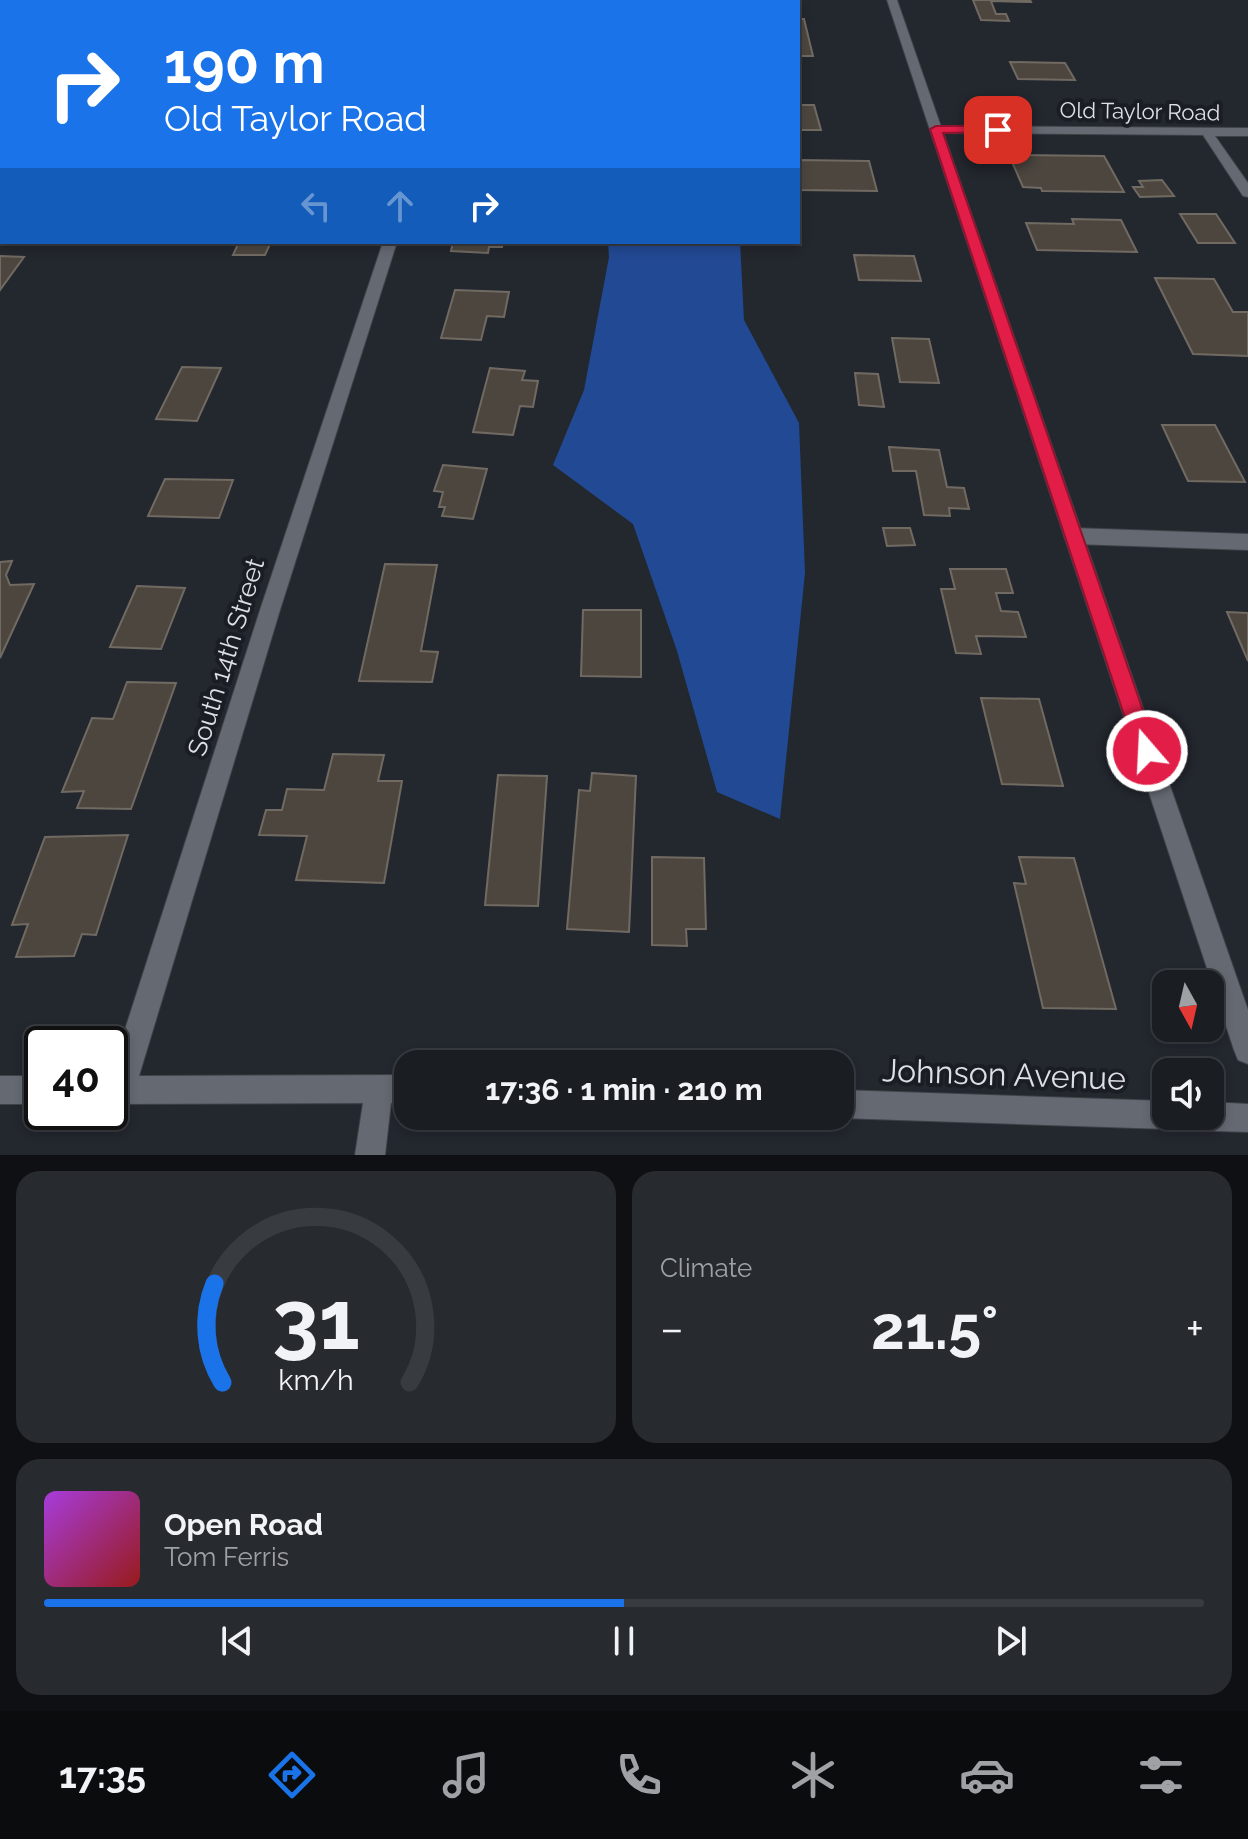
<!DOCTYPE html>
<meta charset="utf-8">
<style>
:root{--surface:#1a1d22;--page:#272a2f;--text:#f1f3f6;--muted:#9fa2a5;--line:#383b40;--accent:#1a73e8}
body{margin:0;font-family:Raleway,sans-serif;background:var(--page);color:var(--text);height:100vh;display:flex;flex-direction:column;font-size:30px;white-space:nowrap}
*{box-sizing:border-box;margin:0}
p{font-size:26px;color:var(--muted)}
.icon{flex:none;width:44px;height:44px;fill:none;stroke:currentColor;stroke-width:2;stroke-linecap:round;stroke-linejoin:round}
.map{position:relative;height:1155px;overflow:hidden}
.drawer{display:flex;flex-direction:column;gap:16px;padding:16px;background:#0e1013;flex:1}
.drawer>*{flex:none}
.guide{position:absolute;left:0px;top:0px;width:800px;height:244px;box-shadow:0 4px 12px #0003,0 0 0 2px var(--line);background:#1a73e8;color:#fff;overflow:hidden}
.needle{width:52px;rotate:172deg}
.buttons{position:absolute;left:1152px;top:970px;display:grid;gap:16px}
.buttons a{display:grid;place-items:center;width:72px;height:72px;border-radius:16px;background:var(--surface);box-shadow:0 4px 12px #0003,0 0 0 2px var(--line);font-size:40px}
.speed{position:absolute;left:24px;top:1026px;display:flex;gap:16px;font-size:40px;font-weight:700;text-align:center}
.speed>*{display:grid;place-content:center;width:104px;height:104px;border-radius:50%;background:var(--surface);box-shadow:0 4px 12px #0003,0 0 0 2px var(--line);line-height:1}
.speed .limit{border:4px solid #111;border-radius:12px;background:#fff;color:#111}
.pin{position:absolute;display:grid;place-items:center;width:68px;height:68px;color:#fff;margin:-34px;border-radius:16px;box-shadow:0 4px 12px #0006}
.me{position:absolute;width:88px;margin:-44px;rotate:341deg;stroke-linejoin:round;filter:drop-shadow(0 0 6px #0008)}
.turn{display:flex;align-items:center;gap:28px;height:168px;padding:0 32px;font-size:36px}
.turn .icon{width:104px;height:104px;stroke-width:2.5}
.turn b{display:block;font-size:56px;line-height:68px}
.lanes{display:flex;align-items:center;height:76px;padding:0 32px;background:#0003;justify-content:center;gap:40px;direction:ltr}
.lanes .off{opacity:.35}
.big{font-size:60px;font-weight:700;line-height:1.1}
.drawer .card{flex:1;display:flex;flex-direction:column;justify-content:center;gap:12px;min-width:0;padding:0 28px;border-radius:24px;background:var(--page)}
.drawer .dial{align-items:center;gap:0}
.dial svg{height:208px;overflow:visible;fill:none;stroke:var(--line);stroke-width:7;stroke-linecap:round;text-anchor:middle}
.dial text{fill:var(--text);stroke:none}
.song{display:flex;align-items:center;gap:24px}
.cover{width:96px;height:96px;border-radius:12px;background:linear-gradient(135deg,hsl(280 70% 55%),hsl(0 70% 35%))}
.played{height:8px;border-radius:4px;background:linear-gradient(90deg,var(--accent) 50%,var(--line) 50%)}
.keys{display:flex;justify-content:space-around;direction:ltr}
.heat{display:flex;justify-content:space-between;align-items:center;font-size:44px;direction:ltr}
.drawer .tiles{flex:1;display:grid;gap:16px;grid-template-columns:1fr 1fr}
.card:last-child{grid-column:span 2}
.trip{position:absolute;left:394px;top:1050px;width:460px;height:80px;border-radius:24px;background:var(--surface);box-shadow:0 4px 12px #0003,0 0 0 2px var(--line);font-weight:700;line-height:80px;text-align:center}
.tab-bar{display:flex;height:128px;justify-content:space-around;align-items:center;background:#0a0c0e;color:var(--muted)}
.tab-bar .icon{width:56px;height:56px}
.tab-bar .current{color:var(--accent)}
.tab-bar b{font-size:36px;color:var(--text)}
.map>svg:first-child{display:block}
.forest{fill:#224993}
.building{fill:#4c463f;stroke:#716a62;stroke-width:2}
.lines{fill:none;stroke-linecap:round;stroke-linejoin:round}
.minor-casing{stroke:#3e4247;stroke-width:2}
.tertiary-casing{stroke:#3e4247;stroke-width:2}
.minor{fill:#656972;fill-rule:evenodd}
.tertiary{fill:#656972;fill-rule:evenodd}
.route{fill:#e11d48;stroke:#92132f;stroke-width:2}
.labels{text-anchor:middle;dominant-baseline:central;stroke-width:8;stroke-linejoin:round;paint-order:stroke}
.far-street-label{font-size:22px;fill:#dcdfe4;stroke:#1a1d24}
.street-label{font-size:26px;fill:#dcdfe4;stroke:#1a1d24}
.near-street-label{font-size:32px;fill:#dcdfe4;stroke:#1a1d24}
</style>
<div class="map">
<svg width="1248" height="1155" viewBox="0 0 1248 1155">
<rect width="100%" height="100%" fill="#23272e"/>
<!-- forest -->
<path class="forest" d="M608 242H740L744 320 799 423 805 573 780 819 717 792 677 651 633 524 553 465 584 390 609 257Z"/>
<!-- building -->
<g class="building">
<path d="M973 0H1030L1031 2 991 1 996 14H1006L1009 21 981 20Z"/>
<path d="M798 19H804L813 56H798Z"/>
<path d="M1010 62 1065 63 1075 80 1018 79Z"/>
<path d="M798 105H814L821 130H798Z"/>
<path d="M1009 155 1104 156 1124 192 1042 191 1041 188 1023 187Z"/>
<path d="M798 160 869 161 877 191 798 190Z"/>
<path d="M1162 180 1174 196 1140 197 1133 187H1143L1139 181Z"/>
<path d="M1180 214H1216L1235 243H1198Z"/>
<path d="M1072 219 1121 220 1137 252 1037 250 1026 223 1074 224Z"/>
<path d="M239 242H271L265 255H233Z"/>
<path d="M453 242H503L502 247H489L488 253 451 251Z"/>
<path d="M854 255 914 256 921 281 859 280Z"/>
<path d="M0 256 24 257 0 290Z"/>
<path d="M1155 278 1214 279 1233 312H1248V356L1193 354Z"/>
<path d="M455 290 509 292 504 317 487 316 481 340 441 338Z"/>
<path d="M892 338 929 339 939 383 900 382Z"/>
<path d="M182 367 221 368 197 421 156 419Z"/>
<path d="M490 368 525 371 522 380 538 381 533 407 520 406 513 435 473 432Z"/>
<path d="M855 373 878 374 884 407 859 405Z"/>
<path d="M1162 425H1215L1245 482 1188 481Z"/>
<path d="M889 447 939 450 947 487 964 488 969 509 949 508 950 516 924 515 916 471H893Z"/>
<path d="M443 465 487 469 473 519 442 516 445 507H439L443 492 434 491Z"/>
<path d="M165 479 233 480 219 518 148 516Z"/>
<path d="M883 528H910L915 545 887 546Z"/>
<path d="M12 561 6 575 10 585 34 584 0 658V562Z"/>
<path d="M385 564 437 565 421 651 438 652 432 682 359 681Z"/>
<path d="M950 569H1006L1013 593H996L1001 611 1018 612 1026 637 976 636 981 654 956 653 941 589H955Z"/>
<path d="M137 586 185 588 161 649 110 647Z"/>
<path d="M583 610H641V677L581 676Z"/>
<path d="M1227 612 1248 613V661Z"/>
<path d="M127 682 176 683 131 809 77 808 84 791 62 792 92 718 113 719Z"/>
<path d="M981 698 1039 699 1063 786 1002 784Z"/>
<path d="M333 754 384 755 378 781H402L384 883 296 880 307 836 259 835 266 810H282L287 789 324 790Z"/>
<path d="M592 773 636 776 629 932 567 929 579 790 590 791Z"/>
<path d="M498 775 547 776 538 906 485 905Z"/>
<path d="M128 835 96 935 82 934 74 956 16 957 28 924 12 925 45 837Z"/>
<path d="M652 857 704 858 706 929H686L687 946 652 945Z"/>
<path d="M1019 857 1074 858 1116 1009 1043 1008 1014 883 1026 884Z"/>
</g>
<g class="lines">
<defs>
<g id="minor">
<path d="M932 126 1248 128V136H1215L1248 183V197L1243 196 1203 135 936 133 930 129Z"/>
<path d="M2 154V164L0 165V155Z"/>
<path d="M383 242H397L280 610 139 1076 408 1075V1103H391L385 1155H355L363 1103 110 1104V1076L260 610Z"/>
<path d="M1074 528 1248 534V550L1074 544 1067 542 1064 536 1067 530Z"/>
<rect x="0" y="1076" width="42" height="28"/>
<path d="M840 1090 1166 1101V1116H1210V1102L1248 1104V1132L1181 1130 1172 1127 1166 1129 840 1118 834 1116H840Z"/>
</g>
<path id="tertiary" d="M887 0H897L1248 1010V1064L1238 1060 1234 1050Z"/>
</defs>
<!-- minor casing -->
<use href="#minor" class="minor-casing"/>
<!-- tertiary casing -->
<use href="#tertiary" class="tertiary-casing"/>
<!-- minor -->
<use href="#minor" class="minor"/>
<!-- tertiary -->
<use href="#tertiary" class="tertiary"/>
</g>
<!-- route -->
<path class="route" d="M998 126 1004 130 1002 132 943 133 1157 751 1154 758 1147 761 1139 758 1136 751 930 129 936 126Z"/>
<g class="labels">
<!-- far-street labels -->
<g class="far-street-label">
<text transform="translate(1140 111) rotate(1)">Old Taylor Road</text>
</g>
<!-- street labels -->
<g class="street-label">
<text transform="translate(226 657) rotate(-73)">South 14th Street</text>
</g>
<!-- near-street labels -->
<g class="near-street-label">
<text transform="translate(1004 1074) rotate(2)">Johnson Avenue</text>
</g>
</g>
</svg>
<div class="buttons">
<a><svg class="needle" viewBox="-14 -14 28 28"><path d="M0-13l5 13h-10z" fill="#e53935"/><path d="M0 13l5-13h-10z" fill="#9fa2a5"/></svg></a>
<a><svg class="icon" aria-label="sound" viewBox="0 0 24 24"><path d="M4 9h4l5-4v14l-5-4H4zM17 9q2 3 0 6"/></svg></a>
</div>
<div class="speed"><div class="limit">40</div></div>
<div class="pin" style="left:998px;top:130px;background:#d93025"><svg class="icon" aria-label="arrive" viewBox="0 0 24 24"><path d="M6 21V4h12l-3 4 3 4H6"/></svg></div>
<svg class="me" style="left:1147px;top:751px" viewBox="-20 -20 40 40"><circle r="17" fill="#e11d48" stroke="#fff" stroke-width="3"/><path d="M0-11L8 9 0 5-8 9z" fill="#fff"/></svg>
<div class="trip">17:36 · 1 min · 210 m</div>
<div class="guide">
<div class="turn"><svg class="icon" aria-label="right" viewBox="0 0 24 24"><path d="M7 20v-9h11M14 6l5 5-5 5"/></svg><div><b>190 m</b>Old Taylor Road</div></div>
<div class="lanes"><svg class="icon off" aria-label="left" viewBox="0 0 24 24"><path d="M17 20v-9H6M10 6l-5 5 5 5"/></svg><svg class="icon off" aria-label="ahead" viewBox="0 0 24 24"><path d="M12 20V5M6 11l6-6 6 6"/></svg><svg class="icon" aria-label="right" viewBox="0 0 24 24"><path d="M7 20v-9h11M14 6l5 5-5 5"/></svg></div>
</div>
</div>
<section class="drawer">
<div class="tiles">
<div class="card dial"><svg viewBox="0 0 100 80">
<path d="M14 69A42 42 0 1 1 86 69"/>
<path d="M14 69A42 42 0 0 1 11 31" stroke="#1a73e8"/>
<text x="50" y="56" font-size="32" font-weight="700">31</text>
<text x="50" y="72" font-size="11">km/h</text>
</svg></div>
<div class="card"><p>Climate</p>
<div class="heat"><a>−</a><b class="big">21.5°</b><a>+</a></div>
</div>
<div class="card">
<div class="song"><i class="cover"></i><div><b>Open Road</b><p>Tom Ferris</p></div></div>
<div class="played"></div>
<div class="keys"><svg class="icon" aria-label="previous" viewBox="0 0 24 24"><path d="M18 5L8 12l10 7zM5 5v14"/></svg><svg class="icon" aria-label="pause" viewBox="0 0 24 24"><path d="M8 5v14M16 5v14"/></svg><svg class="icon" aria-label="next" viewBox="0 0 24 24"><path d="M6 5l10 7-10 7zM19 5v14"/></svg></div>
</div>
</div>
</section>
<nav class="tab-bar">
<b>17:35</b>
<svg class="icon current" aria-label="directions" viewBox="0 0 24 24"><path d="M12 3l9 9-9 9-9-9zM9 14v-3h6M13 9l2 2-2 2"/></svg>
<svg class="icon" aria-label="music" viewBox="0 0 24 24"><path d="M9 18V5l10-2v13"/><circle cx="6" cy="18" r="3"/><circle cx="16" cy="16" r="3"/></svg>
<svg class="icon" aria-label="phone" viewBox="0 0 24 24"><path d="M5 4h4l2 5-3 2q2 4 5 5l2-3 5 2v4C11 20 4 13 5 4z"/></svg>
<svg class="icon" aria-label="climate" viewBox="0 0 24 24"><path d="M12 3v18M4 7l16 10M4 17L20 7"/></svg>
<svg class="icon" aria-label="car" viewBox="0 0 24 24"><path d="M5 17H2v-5l4-1 3-4h7l3 4 3 1v5h-3M9 17h6M6 11h13"/><circle cx="7" cy="17" r="2"/><circle cx="17" cy="17" r="2"/></svg>
<svg class="icon" aria-label="filters" viewBox="0 0 24 24"><path d="M4 7h16M4 17h16"/><circle cx="9" cy="7" r="2"/><circle cx="15" cy="17" r="2"/></svg>
</nav>
